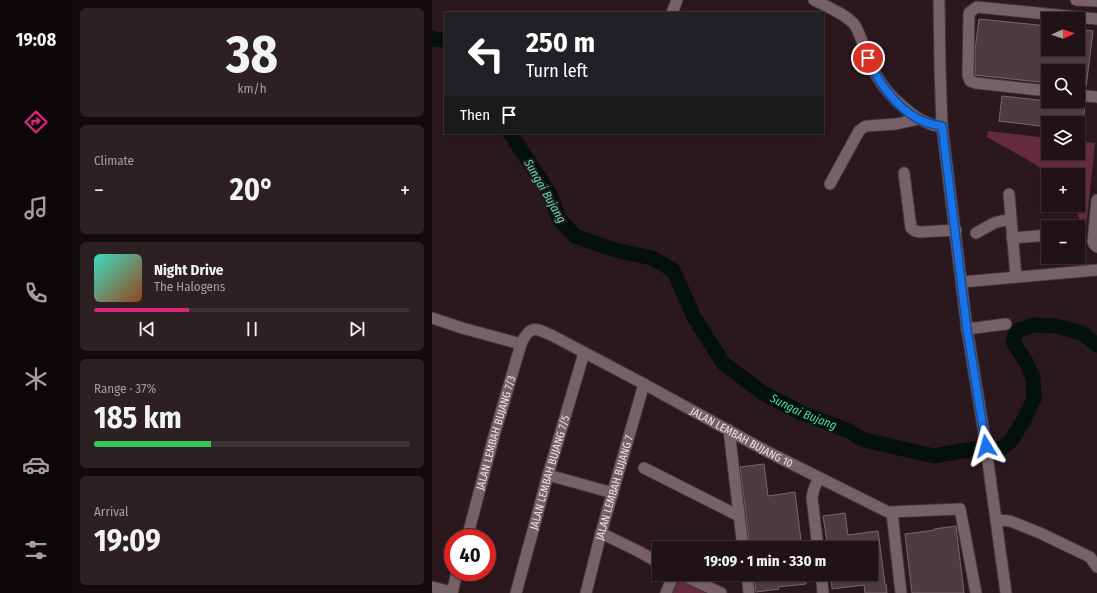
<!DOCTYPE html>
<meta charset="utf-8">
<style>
:root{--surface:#201216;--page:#2d2023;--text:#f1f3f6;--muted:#a29ea1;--line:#3d3235;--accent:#db2777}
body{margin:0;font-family:"Fira Sans Condensed",sans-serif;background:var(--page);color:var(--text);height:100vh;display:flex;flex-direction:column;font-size:15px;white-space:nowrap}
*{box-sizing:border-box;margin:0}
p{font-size:13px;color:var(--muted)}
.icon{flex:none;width:22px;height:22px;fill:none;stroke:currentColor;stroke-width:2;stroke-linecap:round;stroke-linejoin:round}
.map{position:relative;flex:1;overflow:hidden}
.drawer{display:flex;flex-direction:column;gap:8px;padding:8px;background:#120a0c;width:360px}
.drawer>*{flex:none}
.guide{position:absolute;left:12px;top:12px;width:380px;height:122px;border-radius:0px;box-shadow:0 1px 3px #0004,0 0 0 1px var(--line);background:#202124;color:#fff;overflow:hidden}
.needle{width:26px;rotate:86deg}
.tools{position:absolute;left:609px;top:12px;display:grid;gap:8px}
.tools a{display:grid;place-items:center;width:44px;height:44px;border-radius:0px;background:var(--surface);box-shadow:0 1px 3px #0004,0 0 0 1px var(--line);font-size:20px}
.speed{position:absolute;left:12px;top:529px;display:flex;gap:8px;font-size:20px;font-weight:700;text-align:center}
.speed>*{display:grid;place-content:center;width:52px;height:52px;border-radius:50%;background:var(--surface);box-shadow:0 1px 3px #0004,0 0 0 1px var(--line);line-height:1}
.speed .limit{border:6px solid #d22;background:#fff;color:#111}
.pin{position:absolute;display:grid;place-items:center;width:34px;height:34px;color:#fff;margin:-17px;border:2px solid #fff;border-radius:50%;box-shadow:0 1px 4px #0007}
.me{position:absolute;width:44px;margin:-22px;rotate:352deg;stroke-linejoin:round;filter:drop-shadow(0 0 3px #0008)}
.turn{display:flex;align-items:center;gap:14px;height:84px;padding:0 16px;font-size:18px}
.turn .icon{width:52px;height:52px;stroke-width:2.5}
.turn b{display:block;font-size:28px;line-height:34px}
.then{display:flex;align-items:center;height:38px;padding:0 16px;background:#0003;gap:8px;font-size:15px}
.big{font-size:30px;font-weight:700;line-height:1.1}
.drawer .card{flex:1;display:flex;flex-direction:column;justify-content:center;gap:6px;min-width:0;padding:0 14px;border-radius:6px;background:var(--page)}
.drawer .dial{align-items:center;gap:0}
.dial b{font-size:52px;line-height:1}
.song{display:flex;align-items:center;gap:12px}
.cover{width:48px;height:48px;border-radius:6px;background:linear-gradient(135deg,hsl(170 70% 55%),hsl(20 70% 35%))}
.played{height:4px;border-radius:2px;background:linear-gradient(90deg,var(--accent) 30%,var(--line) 30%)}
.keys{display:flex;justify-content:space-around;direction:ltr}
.heat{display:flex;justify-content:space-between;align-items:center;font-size:22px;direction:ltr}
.charge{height:6px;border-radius:3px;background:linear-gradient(90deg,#34c759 37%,var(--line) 0)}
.trip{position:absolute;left:220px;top:541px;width:226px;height:40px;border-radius:0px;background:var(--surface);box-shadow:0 1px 3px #0004,0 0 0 1px var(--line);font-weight:700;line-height:40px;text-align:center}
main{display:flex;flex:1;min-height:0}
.menu{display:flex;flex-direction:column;width:72px;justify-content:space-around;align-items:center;background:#0d0709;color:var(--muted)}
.menu .icon{width:28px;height:28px}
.menu .active{color:var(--accent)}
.menu b{font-size:18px;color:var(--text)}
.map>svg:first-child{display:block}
.green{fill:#642b3c}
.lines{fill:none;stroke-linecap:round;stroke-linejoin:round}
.river{stroke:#04100c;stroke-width:15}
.building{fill:#4f3a3f;stroke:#7b656a}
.minor-casing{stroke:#433538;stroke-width:13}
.minor{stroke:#776166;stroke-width:11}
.route-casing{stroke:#114b97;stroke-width:10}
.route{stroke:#1a73e8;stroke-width:7}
.labels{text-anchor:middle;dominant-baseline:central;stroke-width:4;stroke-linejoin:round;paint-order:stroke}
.street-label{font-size:11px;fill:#f1e3e6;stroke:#2a181d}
.water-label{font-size:12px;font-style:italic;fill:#50dab6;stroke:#2a181d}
</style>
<main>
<nav class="menu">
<b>19:08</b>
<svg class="icon active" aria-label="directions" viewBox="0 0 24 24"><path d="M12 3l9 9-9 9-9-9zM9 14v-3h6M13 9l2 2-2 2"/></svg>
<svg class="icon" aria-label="music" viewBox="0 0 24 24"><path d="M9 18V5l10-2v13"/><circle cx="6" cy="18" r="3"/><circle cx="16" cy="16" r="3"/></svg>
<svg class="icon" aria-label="phone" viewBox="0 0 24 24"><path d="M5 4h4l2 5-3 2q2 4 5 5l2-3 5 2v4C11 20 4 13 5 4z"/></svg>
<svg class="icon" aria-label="climate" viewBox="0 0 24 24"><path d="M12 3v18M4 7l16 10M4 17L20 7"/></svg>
<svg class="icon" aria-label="car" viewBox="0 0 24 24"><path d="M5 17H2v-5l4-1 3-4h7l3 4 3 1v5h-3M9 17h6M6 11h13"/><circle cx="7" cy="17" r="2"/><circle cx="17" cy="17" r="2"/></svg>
<svg class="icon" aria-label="filters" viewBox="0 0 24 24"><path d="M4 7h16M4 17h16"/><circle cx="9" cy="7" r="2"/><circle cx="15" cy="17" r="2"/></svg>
</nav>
<section class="drawer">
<div class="card dial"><b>38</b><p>km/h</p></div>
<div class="card"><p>Climate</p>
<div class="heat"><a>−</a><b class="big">20°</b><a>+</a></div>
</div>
<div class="card">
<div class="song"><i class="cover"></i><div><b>Night Drive</b><p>The Halogens</p></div></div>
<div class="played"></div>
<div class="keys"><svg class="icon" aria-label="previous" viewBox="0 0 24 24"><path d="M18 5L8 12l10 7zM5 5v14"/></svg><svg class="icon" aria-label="pause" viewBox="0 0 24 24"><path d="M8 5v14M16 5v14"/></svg><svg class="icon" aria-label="next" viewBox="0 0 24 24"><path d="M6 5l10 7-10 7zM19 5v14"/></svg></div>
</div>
<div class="card"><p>Range · 37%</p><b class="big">185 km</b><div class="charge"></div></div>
<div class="card"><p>Arrival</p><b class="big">19:09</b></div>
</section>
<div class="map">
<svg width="665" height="593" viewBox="0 0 665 593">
<rect width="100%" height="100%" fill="#2a181d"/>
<!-- green -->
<g class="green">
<path d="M556 131 616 138V153H646V141L663 143 653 238 643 205H646V175H616L603 164 555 137Z"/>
<path d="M247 577 278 593H240Z"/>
</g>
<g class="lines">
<!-- river -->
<g class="river">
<path d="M0 38 1 39 13 40"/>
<path id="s1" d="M78 133 118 194 127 219 143 236 183 250 220 258 241 270 262 317 291 363 331 393 370 413 417 431 432 440 502 456 541 449 565 451 579 441 593 418 602 399 601 377 593 360 581 342 584 331 602 325 624 326 650 333 665 345"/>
</g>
</g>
<!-- building -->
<g class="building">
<path d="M547 19 616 26V49H646V29L661 31 654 87 646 86V71H616V83L543 75V50Z"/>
<path d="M570 96 653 105 651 123H616V127L567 121Z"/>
<path d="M332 464 336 496 363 492 370 548H318L308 467Z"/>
<path d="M413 513 416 535 446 531 453 584H454L455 593H433L432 585 400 589 399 574H439V548H396L391 516Z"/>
<path d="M524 526 532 593H480L473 534 503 530 502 529Z"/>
<path d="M322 574H373L374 584 346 587 347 589 324 592Z"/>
</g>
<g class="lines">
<defs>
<g id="minor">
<path d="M382 0C395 7 412 13 422 24 428 32 432 48 436 58 447 86 463 102 487 119"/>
<path d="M507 0 508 69 510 126 535 329 552 433 574 593"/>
<path d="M644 0 665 1"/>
<path d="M240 13 245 0"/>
<path d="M616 91 544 83 538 81 536 75 537 13 542 9 545 7 665 19"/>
<path d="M646 95 665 97"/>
<path d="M472 173 479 228 483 231 488 232 524 230"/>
<path d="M398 184 427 131 432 127 435 126 464 124 487 119 501 125 510 126"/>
<path d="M577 194 584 277"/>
<path d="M665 200 661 242 662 244 665 247"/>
<path d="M544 233 562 223 569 221 578 220"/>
<path d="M580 238 616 235"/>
<path d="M530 282 665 270"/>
<path d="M0 318 30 328 89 344"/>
<path d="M535 329 574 324"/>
<path d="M297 430 311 548"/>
<path d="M212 468 307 516"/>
<path d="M116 475 181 493"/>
<path d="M460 513 469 593"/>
<path d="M565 520 578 521 608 533 658 557 665 567"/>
<path d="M169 533 208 552 227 563"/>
<path id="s2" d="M35 538 62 436 89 344C98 324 104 328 121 336L212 384 336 452 456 512 528 509 544 593"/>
<path d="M386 548 380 498C381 490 383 484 388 478"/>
<path d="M248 574 289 593"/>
<path d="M315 574 317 593"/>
<path d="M389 574 391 593"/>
<path d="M0 587 20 592"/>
<path d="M20 593 25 572"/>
<path id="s3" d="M84 593 116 475 152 353"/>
<path id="s4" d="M154 593 169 533 212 384"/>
<path d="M234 593 242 574"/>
</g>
</defs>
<!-- minor casing -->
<use href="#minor" class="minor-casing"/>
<!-- minor -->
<use href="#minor" class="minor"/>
</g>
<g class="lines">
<defs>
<path id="route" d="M436 58C446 82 463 106 486 119 494 123 502 125 510 126L535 329 554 446"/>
</defs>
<!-- route casing -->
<use href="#route" class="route-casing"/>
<!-- route -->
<use href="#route" class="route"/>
</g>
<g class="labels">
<!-- street labels -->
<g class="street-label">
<text stroke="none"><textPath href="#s2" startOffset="109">JALAN LEMBAH BUJANG 7/3</textPath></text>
<text stroke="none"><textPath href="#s2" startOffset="456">JALAN LEMBAH BUJANG 10</textPath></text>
<text stroke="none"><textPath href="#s3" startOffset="125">JALAN LEMBAH BUJANG 7/5</textPath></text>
<text stroke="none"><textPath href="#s4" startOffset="109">JALAN LEMBAH BUJANG 7</textPath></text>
</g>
<!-- water labels -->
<g class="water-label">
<text transform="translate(113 191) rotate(60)">Sungai Bujang</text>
<text stroke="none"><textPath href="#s1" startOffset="428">Sungai Bujang</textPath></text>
</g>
</g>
</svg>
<div class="tools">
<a><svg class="needle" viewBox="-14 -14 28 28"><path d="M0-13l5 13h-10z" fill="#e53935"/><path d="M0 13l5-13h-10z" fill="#a29ea1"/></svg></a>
<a><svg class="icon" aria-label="search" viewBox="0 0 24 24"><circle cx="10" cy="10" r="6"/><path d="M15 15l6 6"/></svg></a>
<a><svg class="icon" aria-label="layers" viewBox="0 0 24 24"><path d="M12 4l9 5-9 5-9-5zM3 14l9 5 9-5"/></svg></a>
<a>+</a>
<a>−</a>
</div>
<div class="speed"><div class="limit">40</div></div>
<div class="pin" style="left:436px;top:58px;background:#d93025"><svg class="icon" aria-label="arrive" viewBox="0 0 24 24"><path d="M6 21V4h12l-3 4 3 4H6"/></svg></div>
<svg class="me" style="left:554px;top:446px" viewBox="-20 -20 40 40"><path d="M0-17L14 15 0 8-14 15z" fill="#1a73e8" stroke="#fff" stroke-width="4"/></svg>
<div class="trip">19:09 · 1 min · 330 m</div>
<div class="guide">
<div class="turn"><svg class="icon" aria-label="left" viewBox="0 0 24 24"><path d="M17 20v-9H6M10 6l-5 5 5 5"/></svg><div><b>250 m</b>Turn left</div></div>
<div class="then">Then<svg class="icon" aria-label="arrive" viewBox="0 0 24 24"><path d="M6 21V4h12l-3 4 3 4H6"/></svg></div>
</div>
</div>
</main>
